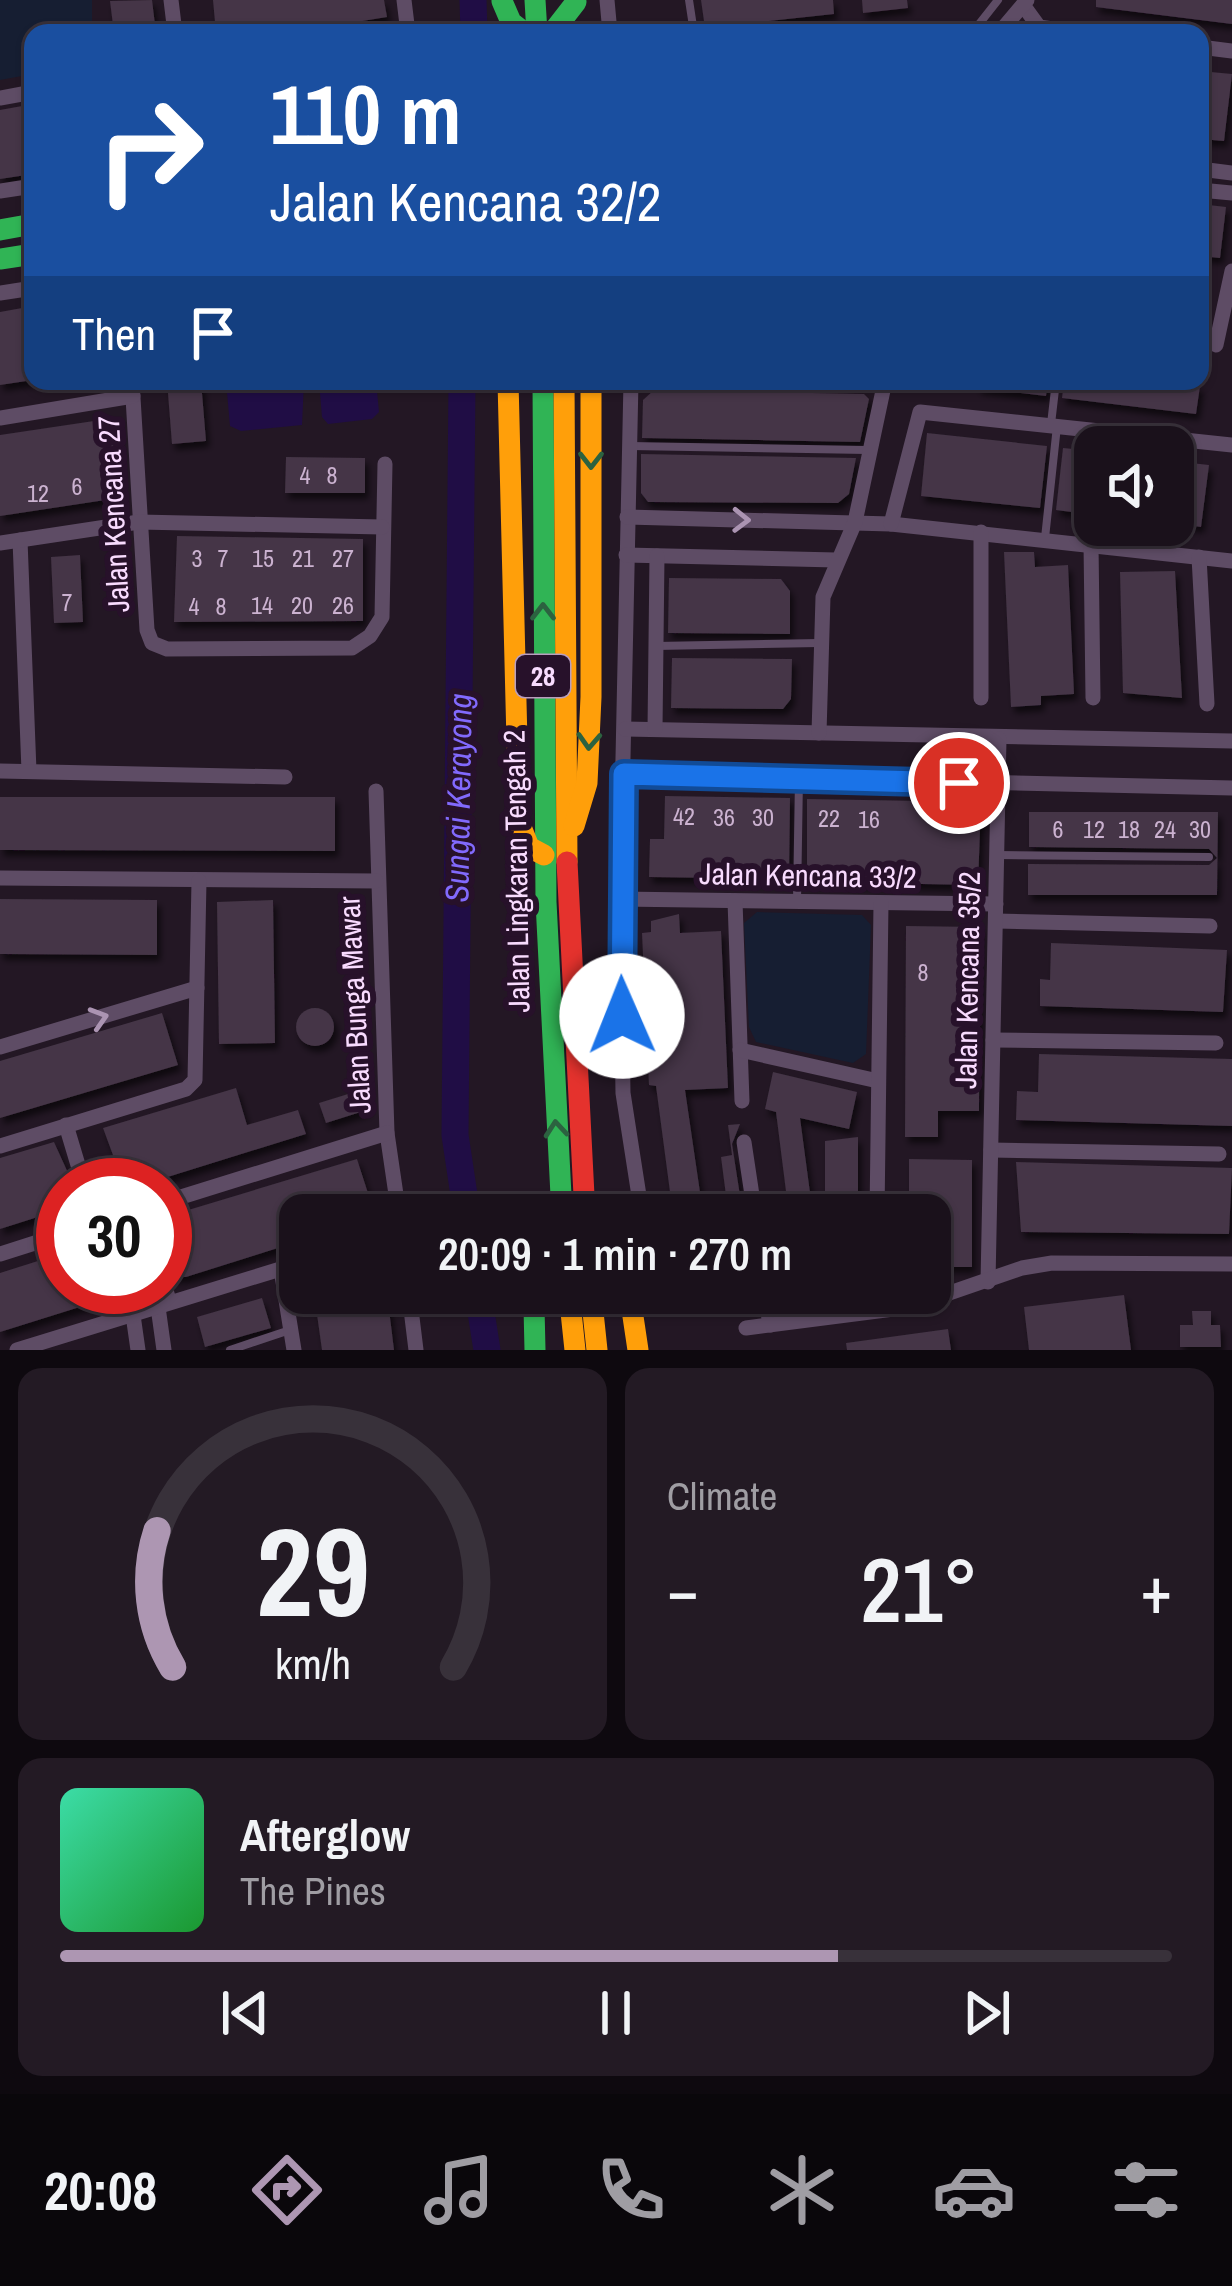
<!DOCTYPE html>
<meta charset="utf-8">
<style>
:root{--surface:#1a111b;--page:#231a24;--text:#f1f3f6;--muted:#9f9da3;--line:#38313a;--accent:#ad96b2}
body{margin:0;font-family:"Archivo Narrow",sans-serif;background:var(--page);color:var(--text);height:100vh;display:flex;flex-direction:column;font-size:45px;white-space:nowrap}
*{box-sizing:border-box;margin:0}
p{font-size:39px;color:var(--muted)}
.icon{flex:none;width:66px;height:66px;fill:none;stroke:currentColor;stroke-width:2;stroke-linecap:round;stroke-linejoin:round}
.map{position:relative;height:1350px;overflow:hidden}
.drawer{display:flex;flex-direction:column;gap:18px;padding:18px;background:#0e090f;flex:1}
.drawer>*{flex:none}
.hud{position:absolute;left:24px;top:24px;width:1185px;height:366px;border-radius:24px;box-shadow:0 3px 9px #0004,0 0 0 3px var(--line);background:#1a4fa0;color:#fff;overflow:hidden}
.fabs{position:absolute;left:1074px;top:426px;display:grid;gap:24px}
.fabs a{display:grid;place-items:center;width:120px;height:120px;border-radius:24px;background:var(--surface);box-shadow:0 3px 9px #0004,0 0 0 3px var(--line);font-size:60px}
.speed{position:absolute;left:36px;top:1158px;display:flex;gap:24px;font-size:60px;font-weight:700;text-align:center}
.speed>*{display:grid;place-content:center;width:156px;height:156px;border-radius:50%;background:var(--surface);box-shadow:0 3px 9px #0004,0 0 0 3px var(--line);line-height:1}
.speed .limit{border:18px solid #d22;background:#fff;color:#111}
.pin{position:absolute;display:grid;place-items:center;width:102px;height:102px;color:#fff;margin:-51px;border:6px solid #fff;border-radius:50%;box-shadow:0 3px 12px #0007}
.me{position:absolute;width:132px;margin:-66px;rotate:359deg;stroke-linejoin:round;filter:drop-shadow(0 0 9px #0008)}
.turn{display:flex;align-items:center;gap:42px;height:252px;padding:0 48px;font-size:54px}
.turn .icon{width:156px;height:156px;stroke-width:2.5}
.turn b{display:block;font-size:84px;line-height:102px}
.then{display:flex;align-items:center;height:114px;padding:0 48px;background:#0003;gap:24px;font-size:45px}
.big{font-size:90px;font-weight:600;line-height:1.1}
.drawer .card{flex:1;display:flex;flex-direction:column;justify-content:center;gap:18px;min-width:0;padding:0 42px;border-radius:24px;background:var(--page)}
.drawer .dial{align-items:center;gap:0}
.dial svg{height:312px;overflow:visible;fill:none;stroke:var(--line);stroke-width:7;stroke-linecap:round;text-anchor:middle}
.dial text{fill:var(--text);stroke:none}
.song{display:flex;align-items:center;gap:36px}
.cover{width:144px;height:144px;border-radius:18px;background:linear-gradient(135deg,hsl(160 70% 55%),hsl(130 70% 35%))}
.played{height:12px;border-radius:6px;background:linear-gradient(90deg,var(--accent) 70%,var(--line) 70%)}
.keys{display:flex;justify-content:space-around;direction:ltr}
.heat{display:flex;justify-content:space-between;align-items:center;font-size:66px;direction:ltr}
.drawer .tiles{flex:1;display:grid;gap:18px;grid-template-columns:1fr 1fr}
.card:last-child{grid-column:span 2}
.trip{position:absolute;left:279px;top:1194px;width:672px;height:120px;border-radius:24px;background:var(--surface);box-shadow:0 3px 9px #0004,0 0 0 3px var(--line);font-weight:600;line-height:120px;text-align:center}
.tab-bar{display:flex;height:192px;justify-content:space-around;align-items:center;background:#0a070b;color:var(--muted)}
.tab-bar .icon{width:84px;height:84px}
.tab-bar .current{color:var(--accent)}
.tab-bar b{font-size:54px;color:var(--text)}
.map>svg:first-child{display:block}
.green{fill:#161e32}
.water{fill:#200d45}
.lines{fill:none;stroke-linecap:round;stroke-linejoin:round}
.river{stroke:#200d45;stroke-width:27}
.building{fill:#443546;filter:url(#shadow)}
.lane{stroke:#5e4c65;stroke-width:8}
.street{stroke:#5e4c65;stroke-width:15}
.fast{stroke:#30b455;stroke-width:21}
.slow{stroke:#ff9f0a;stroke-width:21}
.jam{stroke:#e5322d;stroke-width:21}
.oneway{stroke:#2c6240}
.oneway2{stroke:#ab94b2}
.route-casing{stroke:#114b97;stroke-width:30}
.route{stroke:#1a73e8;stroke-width:21}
.labels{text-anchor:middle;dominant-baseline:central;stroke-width:12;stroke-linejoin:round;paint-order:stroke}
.number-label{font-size:24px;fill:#cbb2d0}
.shield{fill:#27112a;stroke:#b99ebe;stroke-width:3}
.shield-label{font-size:27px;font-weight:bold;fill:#f8dbfe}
.street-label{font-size:30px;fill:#f8dbfe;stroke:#27112a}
.water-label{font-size:33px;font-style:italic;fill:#826afd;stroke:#27112a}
</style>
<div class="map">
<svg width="1232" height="1350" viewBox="0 0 1232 1350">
<defs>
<filter id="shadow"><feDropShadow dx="3.5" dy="6" stdDeviation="3" flood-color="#0009"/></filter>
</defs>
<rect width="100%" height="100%" fill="#231724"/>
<!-- green -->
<g class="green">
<path d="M0 0H92V33H33V74L0 80Z"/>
<path d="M757 912 862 915 871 925 866 1054 853 1063 756 1042 749 1027 744 923Z"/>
</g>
<!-- water -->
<g class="water">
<path d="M226 381H304L302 425 241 431 230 426Z"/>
<path d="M319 381H376L379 412 372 419 328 424 322 417Z"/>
</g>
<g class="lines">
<!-- river -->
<g class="river">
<path d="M473 0 474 33"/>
<path d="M462 381 455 1135 467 1215"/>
<path d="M478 1293 487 1350"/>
</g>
</g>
<!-- building -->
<g class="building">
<path d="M152 0 156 33H114L110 1Z"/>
<path d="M213 0H384L387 17 289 33H216Z"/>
<path d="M701 0H833L834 14 705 28Z"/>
<path d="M862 0H907L908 8 863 13Z"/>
<path d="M1096 0H1232V24L1096 7Z"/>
<path d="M1200 71 1232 74 1224 141 1200 139Z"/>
<path d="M33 104V174L0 179V110Z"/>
<path d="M1200 204 1226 207 1220 258 1200 256Z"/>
<path d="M33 306V380L0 385V312Z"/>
<path d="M167 381H201L206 441 172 444Z"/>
<path d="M978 381H1048L1046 396 978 388Z"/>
<path d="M1064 381 1200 386 1196 414 1062 398Z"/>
<path d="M654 390 864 394 869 399 860 442 642 438 643 400Z"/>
<path d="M114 418 119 455 105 458 112 499 0 516V435Z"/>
<path d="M927 433 1047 446 1040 508 921 496Z"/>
<path d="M1063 448 1095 451V515L1056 510Z"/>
<path d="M641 454 856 458 849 494 838 503 648 502 641 493Z"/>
<path d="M286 457 365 458V493H285Z"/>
<path d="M1173 461 1209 465 1201 527 1173 523Z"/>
<path d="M177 536 363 539V621L174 622Z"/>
<path d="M1004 552H1034L1035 567 1068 565 1074 694 1041 696V705L1011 707Z"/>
<path d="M80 555 83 622 54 623 51 557Z"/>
<path d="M1175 571 1182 698 1123 693 1120 572Z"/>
<path d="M669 578 781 579 790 591V634L668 633Z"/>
<path d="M672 658 792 659 791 699 783 709 671 708Z"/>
<path d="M665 796 790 798 789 879 649 877 650 839H664Z"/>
<path d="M0 797H335V851L0 850Z"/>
<path d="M807 799 981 802 978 885 807 882Z"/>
<path d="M1029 812H1218L1217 895H1028V864L1209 865 1217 858 1209 849 1029 847Z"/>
<path d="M0 899 157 900V955L0 954Z"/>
<path d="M273 900 275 1043 219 1044 217 902Z"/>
<path d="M679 914 680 933 721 931 728 1088 685 1090 702 1206 727 1203 721 1157 732 1155 728 1125 740 1124 732 1144 743 1215H685L684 1206 672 1207 656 1086 649 1085 642 933 651 932V921Z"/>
<path d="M906 926 980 927 979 1111H938V1137H905Z"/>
<path d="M1051 943 1227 950 1223 1012 1040 1006V979L1050 980Z"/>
<circle cx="315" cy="1027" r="19"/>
<path d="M162 1013 178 1065 0 1118V1061Z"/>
<path d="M1039 1054 1232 1059V1126L1016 1120 1017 1091 1038 1092Z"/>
<path d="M773 1072 857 1092 849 1129 800 1118 813 1215H789L776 1112 765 1109Z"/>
<path d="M236 1088 247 1125 298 1110 306 1134 142 1185H124L103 1128Z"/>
<path d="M361 1090 367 1110 326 1123 319 1103Z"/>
<path d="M858 1137V1215H825V1141Z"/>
<path d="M54 1142 69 1175 63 1209 0 1229V1158Z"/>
<path d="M357 1159 375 1215H300V1241L186 1277H174L165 1268V1217Z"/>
<path d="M909 1159 972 1160V1267H930V1215H909Z"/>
<path d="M1016 1162 1232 1168 1229 1234 1021 1232Z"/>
<path d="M63 1253V1287L134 1290 0 1332V1273Z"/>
<path d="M314 1293H387L394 1350H322Z"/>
<path d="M1124 1295 1131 1350H1029L1024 1307Z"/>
<path d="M262 1298 271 1328 205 1347 197 1317Z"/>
<path d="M1192 1311H1211V1325H1220L1221 1347H1180V1325H1193Z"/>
<path d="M948 1329 951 1350H847L846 1343Z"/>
</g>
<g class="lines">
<!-- lane -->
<g class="lane">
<path d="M689 0 694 33"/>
<path d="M972 33 998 0"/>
<path d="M1051 424 1056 381"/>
<path d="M630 446 867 450"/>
<path d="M1045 538 1057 426"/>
<path d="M656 646 819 643"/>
<path d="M997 855 1209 857"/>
<path d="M797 901 799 778"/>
<path d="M165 1276 173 1301"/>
<path d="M230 1350 290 1330"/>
</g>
<!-- street -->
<g class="street">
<path d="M171 0 175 33"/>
<path d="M404 0 408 33"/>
<path d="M607 0 610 33"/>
<path d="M1023 5 1039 27 1080 33"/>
<path d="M999 33 1027 0"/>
<path d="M1200 47 1232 51"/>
<path d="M0 98 33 92"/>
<path d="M1200 169 1232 173"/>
<path d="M1200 190 1232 193"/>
<path d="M0 191 33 186"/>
<path d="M0 293 33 288"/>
<path d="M1216 345 1232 271"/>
<path d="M132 381 147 630 152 643 167 649 352 648 370 636 382 617 385 464"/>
<path d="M631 381 620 899 623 1093 642 1215"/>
<path d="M0 418 133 396"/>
<path d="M627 517 891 524 1232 561"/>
<path d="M891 524 920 412 1232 445"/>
<path d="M20 540 29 771"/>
<path d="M0 543 139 522 382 527"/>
<path d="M1091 544 1093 698"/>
<path d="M626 555 836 560"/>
<path d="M1199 557 1207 704"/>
<path d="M981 698V532"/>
<path d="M625 729 1232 741"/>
<path d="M655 729 657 556"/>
<path d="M819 733 823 597 855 522 885 381"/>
<path d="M0 771 285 777"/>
<path d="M624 774 1232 788"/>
<path d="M376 791 387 1133 399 1215"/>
<path d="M0 878 376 881"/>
<path d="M620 899 996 904"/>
<path d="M735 901 742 1101"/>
<path d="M996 921 1210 926"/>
<path d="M993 1040 1216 1043"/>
<path d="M0 1047 197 988"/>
<path d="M740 1050 878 1081"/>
<path d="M66 1125 84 1185"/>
<path d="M744 1142 755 1215"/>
<path d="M0 1146 186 1089 195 1080 199 881"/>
<path d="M991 1150 1219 1154"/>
<path d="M165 1202 387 1133"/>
<path d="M877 1215 881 903"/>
<path d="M0 1254 63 1234"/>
<path d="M281 1269 294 1350"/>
<path d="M988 1282 999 739"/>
<path d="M409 1293 416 1350"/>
<path d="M654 1293 656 1302"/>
<path d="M765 1293 770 1325"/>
<path d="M158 1307 164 1350"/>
<path d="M133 1315 138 1350"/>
<path d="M746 1328 909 1307 1022 1268 1052 1263 1232 1264"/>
<path d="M17 1350 300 1263"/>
</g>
<!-- fast -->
<g class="fast">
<path d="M535 0 537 33"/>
<path d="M502 1 511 22 525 33"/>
<path d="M552 33 576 2"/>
<path d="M0 230 33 224"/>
<path d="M0 259 33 254"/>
<path d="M543 381 546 902 562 1215"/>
<path d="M535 1350 534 1307 540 1293"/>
</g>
<!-- slow -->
<g class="slow">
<path d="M508 381 519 822 529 847 544 855"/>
<path d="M564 381 567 862"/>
<path d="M574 826 587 783 591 697V381"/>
<path d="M569 1293 575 1350"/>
<path d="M591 1293 597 1350"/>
<path d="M624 1293 631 1303 638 1350"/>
</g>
<!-- jam -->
<path class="jam" d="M567 862 585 1215"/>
</g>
<!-- one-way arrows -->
<defs><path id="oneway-chevron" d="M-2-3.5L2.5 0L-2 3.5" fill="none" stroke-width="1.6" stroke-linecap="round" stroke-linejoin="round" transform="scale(3)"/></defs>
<g class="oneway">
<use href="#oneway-chevron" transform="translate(591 460) rotate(90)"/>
<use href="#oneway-chevron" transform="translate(543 612) rotate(-90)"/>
<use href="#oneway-chevron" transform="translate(589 741) rotate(93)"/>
<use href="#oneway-chevron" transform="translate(556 1129) rotate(-95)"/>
</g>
<g class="oneway2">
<use href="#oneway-chevron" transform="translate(741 520) rotate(1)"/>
<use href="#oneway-chevron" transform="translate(99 1018) rotate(-17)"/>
</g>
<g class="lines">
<defs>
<path id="route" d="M622 1016 624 774 959 783"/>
</defs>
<!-- route casing -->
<use href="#route" class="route-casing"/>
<!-- route -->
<use href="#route" class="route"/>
</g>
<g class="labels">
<!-- number labels -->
<g class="number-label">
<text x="305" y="475">4</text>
<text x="332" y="475">8</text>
<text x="77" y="486">6</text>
<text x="38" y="493">12</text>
<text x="197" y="558">3</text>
<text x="223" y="558">7</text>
<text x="263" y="558">15</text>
<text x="303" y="558">21</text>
<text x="343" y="558">27</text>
<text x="67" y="602">7</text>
<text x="262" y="605">14</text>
<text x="302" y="605">20</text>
<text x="343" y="605">26</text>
<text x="194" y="606">4</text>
<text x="221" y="606">8</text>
<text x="684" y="816">42</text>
<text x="724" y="817">36</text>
<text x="763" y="817">30</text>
<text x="829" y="818">22</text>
<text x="869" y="819">16</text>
<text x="1058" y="829">6</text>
<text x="1094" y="829">12</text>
<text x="1129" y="829">18</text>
<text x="1165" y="829">24</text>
<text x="1200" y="829">30</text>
<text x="923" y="972">8</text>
</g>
<!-- shield labels -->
<rect class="shield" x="516" y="655" width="54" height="42" rx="9"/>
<g class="shield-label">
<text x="543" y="676">28</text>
</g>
<!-- street labels -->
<g class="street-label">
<text transform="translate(113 514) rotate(-93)">Jalan Kencana 27</text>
<text transform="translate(516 871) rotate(-91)">Jalan Lingkaran Tengah 2</text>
<text transform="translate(808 875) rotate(1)">Jalan Kencana 33/2</text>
<text transform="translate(967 980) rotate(-89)">Jalan Kencana 35/2</text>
<text transform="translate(354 1005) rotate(-93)">Jalan Bunga Mawar</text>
</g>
<!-- water labels -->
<g class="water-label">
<text transform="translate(458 798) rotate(-89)">Sungai Kerayong</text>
</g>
</g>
</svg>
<div class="fabs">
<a><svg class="icon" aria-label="sound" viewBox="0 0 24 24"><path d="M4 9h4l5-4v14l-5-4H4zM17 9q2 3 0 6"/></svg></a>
</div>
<div class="speed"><div class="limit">30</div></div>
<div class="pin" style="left:959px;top:783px;background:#d93025"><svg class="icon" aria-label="arrive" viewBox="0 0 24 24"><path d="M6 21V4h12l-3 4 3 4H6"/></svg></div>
<svg class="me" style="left:622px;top:1016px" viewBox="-20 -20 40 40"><circle r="19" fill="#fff"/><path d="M0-13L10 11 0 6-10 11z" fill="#1a73e8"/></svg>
<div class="trip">20:09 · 1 min · 270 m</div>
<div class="hud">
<div class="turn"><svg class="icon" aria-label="right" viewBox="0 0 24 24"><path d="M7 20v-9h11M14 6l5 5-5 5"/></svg><div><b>110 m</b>Jalan Kencana 32/2</div></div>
<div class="then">Then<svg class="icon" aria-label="arrive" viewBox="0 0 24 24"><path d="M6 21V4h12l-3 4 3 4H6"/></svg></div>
</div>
</div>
<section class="drawer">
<div class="tiles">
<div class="card dial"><svg viewBox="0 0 100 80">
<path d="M14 69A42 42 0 1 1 86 69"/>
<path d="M14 69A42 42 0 0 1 10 34" stroke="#ad96b2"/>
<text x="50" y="56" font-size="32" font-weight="700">29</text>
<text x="50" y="72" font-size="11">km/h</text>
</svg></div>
<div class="card"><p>Climate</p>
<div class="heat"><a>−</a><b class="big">21°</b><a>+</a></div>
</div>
<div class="card">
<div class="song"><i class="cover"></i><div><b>Afterglow</b><p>The Pines</p></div></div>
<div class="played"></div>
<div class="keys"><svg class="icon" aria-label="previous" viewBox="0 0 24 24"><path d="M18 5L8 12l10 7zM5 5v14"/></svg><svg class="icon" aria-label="pause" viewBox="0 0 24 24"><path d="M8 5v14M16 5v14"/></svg><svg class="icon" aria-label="next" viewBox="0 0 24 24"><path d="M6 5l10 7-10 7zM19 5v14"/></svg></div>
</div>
</div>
</section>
<nav class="tab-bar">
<b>20:08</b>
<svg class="icon current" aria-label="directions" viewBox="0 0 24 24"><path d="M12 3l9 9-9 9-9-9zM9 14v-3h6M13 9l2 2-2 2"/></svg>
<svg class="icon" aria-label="music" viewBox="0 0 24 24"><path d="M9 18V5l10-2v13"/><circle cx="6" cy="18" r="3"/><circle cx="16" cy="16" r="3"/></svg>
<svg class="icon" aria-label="phone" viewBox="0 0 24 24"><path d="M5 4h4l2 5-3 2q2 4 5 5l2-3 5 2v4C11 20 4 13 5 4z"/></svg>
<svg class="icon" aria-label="climate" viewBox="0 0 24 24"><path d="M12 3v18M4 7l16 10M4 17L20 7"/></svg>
<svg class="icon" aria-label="car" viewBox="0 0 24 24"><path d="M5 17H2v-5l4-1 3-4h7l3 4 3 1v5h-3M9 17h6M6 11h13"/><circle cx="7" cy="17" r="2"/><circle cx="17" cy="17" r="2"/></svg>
<svg class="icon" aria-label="filters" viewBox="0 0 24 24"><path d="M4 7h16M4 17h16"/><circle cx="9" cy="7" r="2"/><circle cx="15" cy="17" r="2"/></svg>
</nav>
